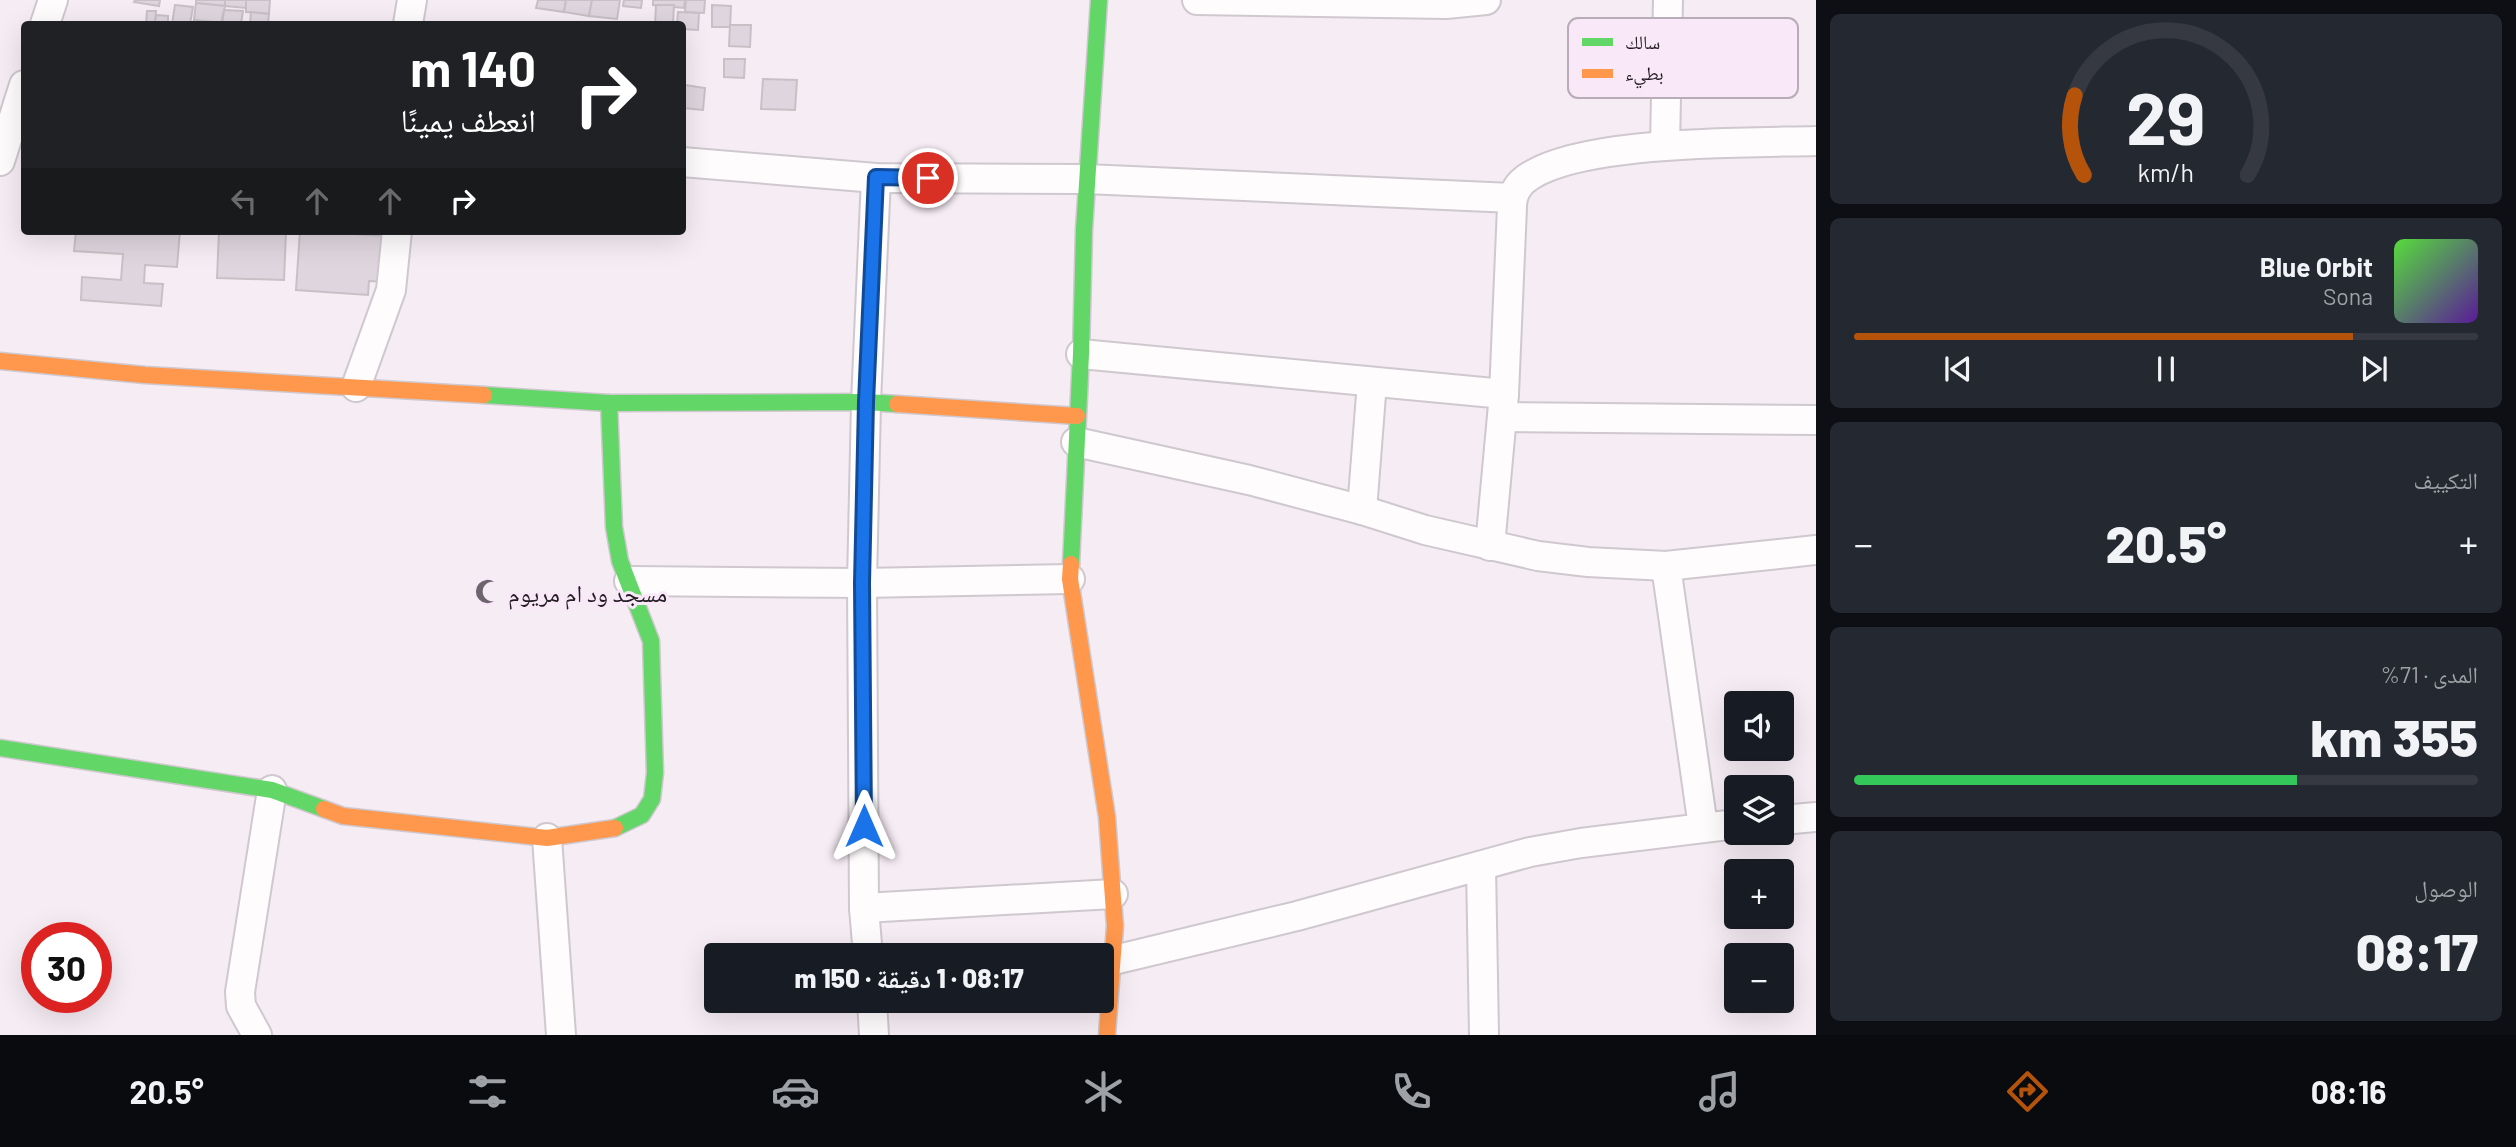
<!DOCTYPE html>
<html lang="ar">
<meta charset="utf-8">
<style>
:root{--surface:#171b24;--page:#242831;--text:#f1f3f6;--muted:#9ea1a6;--line:#363941;--accent:#b45309}
body{margin:0;font-family:Barlow,"Noto Naskh Arabic",sans-serif;background:var(--page);color:var(--text);direction:rtl;height:100vh;display:flex;flex-direction:column;font-size:26px;white-space:nowrap}
*{box-sizing:border-box;margin:0}
p{font-size:23px;color:var(--muted)}
.icon{flex:none;width:38px;height:38px;fill:none;stroke:currentColor;stroke-width:2;stroke-linecap:round;stroke-linejoin:round}
.map{position:relative;flex:1;overflow:hidden;direction:ltr}
.details{display:flex;flex-direction:column;gap:14px;padding:14px;background:#0d0f14;width:700px}
.details>*{flex:none}
.guide{position:absolute;left:21px;top:21px;width:665px;height:214px;border-radius:7px;box-shadow:0 7px 28px #0002;direction:rtl;background:#202124;color:#fff;overflow:hidden}
.controls{position:absolute;left:1724px;top:691px;display:grid;gap:14px}
.controls a{display:grid;place-items:center;width:70px;height:70px;border-radius:7px;background:var(--surface);box-shadow:0 7px 28px #0002;font-size:35px}
.speed{position:absolute;left:21px;top:922px;display:flex;gap:14px;font-size:35px;font-weight:700;text-align:center}
.speed>*{display:grid;place-content:center;width:91px;height:91px;border-radius:50%;background:var(--surface);box-shadow:0 7px 28px #0002;line-height:1}
.speed .limit{border:10px solid #d22;background:#fff;color:#111}
.pin{position:absolute;display:grid;place-items:center;width:60px;height:60px;color:#fff;margin:-30px;border:4px solid #fff;border-radius:50%;box-shadow:0 2px 7px #0007}
.me{position:absolute;width:77px;margin:-38px;rotate:0deg;stroke-linejoin:round;filter:drop-shadow(0 0 5px #0008)}
.turn{display:flex;align-items:center;gap:24px;height:147px;padding:0 35px;font-size:32px}
.turn .icon{width:91px;height:91px;stroke-width:2.5}
.turn b{display:block;font-size:49px;line-height:60px}
.lanes{display:flex;align-items:center;height:66px;padding:0 35px;background:#0003;justify-content:center;gap:35px;direction:ltr}
.lanes .off{opacity:.35}
.big{font-size:52px;font-weight:800;line-height:1.1}
.details .widget{flex:1;display:flex;flex-direction:column;justify-content:center;gap:10px;min-width:0;padding:0 24px;border-radius:10px;background:var(--page)}
.details .dial{align-items:center;gap:0}
.dial svg{height:182px;overflow:visible;fill:none;stroke:var(--line);stroke-width:7;stroke-linecap:round;text-anchor:middle}
.dial text{fill:var(--text);stroke:none}
.song{display:flex;align-items:center;gap:21px}
.cover{width:84px;height:84px;border-radius:10px;background:linear-gradient(135deg,hsl(110 70% 55%),hsl(270 70% 35%))}
.played{height:7px;border-radius:4px;background:linear-gradient(90deg,var(--accent) 80%,var(--line) 80%)}
.keys{display:flex;justify-content:space-around;direction:ltr}
.heat{display:flex;justify-content:space-between;align-items:center;font-size:38px;direction:ltr}
.charge{height:10px;border-radius:5px;background:linear-gradient(90deg,#34c759 71%,var(--line) 0)}
.trip{position:absolute;left:704px;top:943px;width:410px;height:70px;border-radius:7px;background:var(--surface);box-shadow:0 7px 28px #0002;font-weight:800;line-height:70px;text-align:center;direction:rtl}
.tabs{display:flex;height:112px;justify-content:space-around;align-items:center;background:#090b0e;color:var(--muted)}
.tabs .icon{width:49px;height:49px}
.tabs .current{color:var(--accent)}
.tabs b{font-size:32px;color:var(--text)}
main{display:flex;flex:1;min-height:0}
.map>svg:first-child{display:block}
.building{fill:#dfd5de;stroke:#c7c1c6;stroke-width:2}
.lines{fill:none;stroke-linecap:round;stroke-linejoin:round}
.street-casing{stroke:#cfc8ce;stroke-width:32}
.fast-casing{stroke:#cfc8ce;stroke-width:19}
.slow-casing{stroke:#cfc8ce;stroke-width:19}
.street{stroke:#fefcfd;stroke-width:28}
.fast{stroke:#63d668;stroke-width:16}
.slow{stroke:#ff974d;stroke-width:16}
.route-casing{stroke:#114b97;stroke-width:18}
.route{stroke:#1a73e8;stroke-width:12}
.labels{text-anchor:middle;dominant-baseline:central;stroke-width:6;stroke-linejoin:round;paint-order:stroke}
.poi-label{font-size:24px;fill:#221c22;stroke:#f9e9f8;text-anchor:start}
.key{fill:#f9e9f8;stroke:#b8acb8;stroke-width:2}
.key-label{font-size:19px;fill:#221c22}
</style>
<main>
<section class="details">
<div class="widget dial"><svg viewBox="0 0 100 80">
<path d="M14 69A42 42 0 1 1 86 69"/>
<path d="M14 69A42 42 0 0 1 10 34" stroke="#b45309"/>
<text x="50" y="56" font-size="32" font-weight="700">29</text>
<text x="50" y="72" font-size="11">km/h</text>
</svg></div>
<div class="widget">
<div class="song"><i class="cover"></i><div><b>Blue Orbit</b><p>Sona</p></div></div>
<div class="played"></div>
<div class="keys"><svg class="icon" aria-label="previous" viewBox="0 0 24 24"><path d="M18 5L8 12l10 7zM5 5v14"/></svg><svg class="icon" aria-label="pause" viewBox="0 0 24 24"><path d="M8 5v14M16 5v14"/></svg><svg class="icon" aria-label="next" viewBox="0 0 24 24"><path d="M6 5l10 7-10 7zM19 5v14"/></svg></div>
</div>
<div class="widget"><p>التكييف</p>
<div class="heat"><a>−</a><b class="big">20.5°</b><a>+</a></div>
</div>
<div class="widget"><p>المدى · 71%</p><b class="big">355 km</b><div class="charge"></div></div>
<div class="widget"><p>الوصول</p><b class="big">08:17</b></div>
</section>
<div class="map">
<svg width="1816" height="1035" viewBox="0 0 1816 1035">
<rect width="100%" height="100%" fill="#f6ecf4"/>
<!-- building -->
<g class="building">
<path d="M135 0H160L159 6 134 2Z"/>
<path d="M196 0H225V6L196 3Z"/>
<path d="M225 0H246V8L225 6Z"/>
<path d="M246 0H270L269 14 246 12Z"/>
<path d="M538 0H566L564 12 536 8Z"/>
<path d="M566 0H592L589 16 564 12Z"/>
<path d="M592 0H620L617 19 589 16Z"/>
<path d="M624 0H642L641 8 623 6Z"/>
<path d="M653 0H685L684 8 653 5Z"/>
<path d="M686 0H705L704 13 685 12Z"/>
<path d="M196 3 225 6 221 24 194 20Z"/>
<path d="M175 5 193 7 190 24H172Z"/>
<path d="M656 5H674L673 24H655Z"/>
<path d="M712 5 731 6 730 27H712Z"/>
<path d="M224 10 243 11 241 24H222Z"/>
<path d="M147 11H156L155 24H146Z"/>
<path d="M251 12 269 14 268 24H250Z"/>
<path d="M678 12 699 13 698 30 682 29V24H677Z"/>
<path d="M156 15 168 16V24H155Z"/>
<path d="M194 20 215 22V24H193Z"/>
<path d="M730 25H751L750 47 729 46Z"/>
<path d="M724 59H745L744 78 724 77Z"/>
<path d="M763 79 797 80 795 110 761 109Z"/>
<path d="M685 85 705 88 703 110 683 108Z"/>
<path d="M76 231H180L177 267 145 265 144 283 163 284 161 306 81 300 82 277 121 280 123 254 74 251Z"/>
<path d="M219 231H286L284 280 217 278Z"/>
<path d="M300 231 388 236 385 282 369 281 368 295 296 290Z"/>
</g>
<g class="lines">
<defs>
<g id="street">
<path d="M1197 0 1446 4 1486 0"/>
<path d="M45 24 53 0"/>
<path d="M408 24 412 0"/>
<path d="M1665 145 1668 0"/>
<path d="M0 161 24 85"/>
<path d="M682 162 876 178 1086 179 1512 198"/>
<path d="M1081 354 1504 394"/>
<path d="M356 387 391 290 397 231"/>
<path d="M1502 417 1816 420"/>
<path d="M1076 442 1249 480 1362 510 1425 530 1538 556 1588 562 1666 566 1816 550"/>
<path d="M1362 510 1372 382"/>
<path d="M1490 546 1504 394 1512 207C1512 198 1515 189 1522 182 1569 139 1750 143 1816 141"/>
<path d="M1666 566 1703 827"/>
<path d="M629 581 862 583 1070 579"/>
<path d="M1782 820 1816 817"/>
<path d="M547 838 561 1035"/>
<path d="M1481 866 1484 1035"/>
<path d="M864 908 1113 894"/>
<path d="M868 956 864 908 862 583 866 402 876 178"/>
<path d="M1114 960 1297 916 1530 852 1581 843 1736 824"/>
<path d="M872 1001 874 1035"/>
<path d="M257 1035 241 1006 240 992 272 790"/>
</g>
<g id="fast">
<path d="M484 395 609 403 866 402 897 404"/>
<path d="M609 403 614 527 620 561 651 641 655 773 652 799 642 815 615 828"/>
<path d="M1071 564 1081 354 1084 230 1099 0"/>
<path d="M0 748 272 790 324 809"/>
</g>
<g id="slow">
<path d="M0 361 145 375 484 395"/>
<path d="M897 404 1077 416"/>
<path d="M1071 564 1070 579 1107 817 1115 926 1107 1035"/>
<path d="M324 809 343 816 547 838 615 828"/>
</g>
</defs>
<!-- street casing -->
<use href="#street" class="street-casing"/>
<!-- fast casing -->
<use href="#fast" class="fast-casing"/>
<!-- slow casing -->
<use href="#slow" class="slow-casing"/>
<!-- street -->
<use href="#street" class="street"/>
<!-- fast -->
<use href="#fast" class="fast"/>
<!-- slow -->
<use href="#slow" class="slow"/>
</g>
<g class="lines">
<defs>
<path id="route" d="M864 826 862 583 866 402 876 177 928 178"/>
</defs>
<!-- route casing -->
<use href="#route" class="route-casing"/>
<!-- route -->
<use href="#route" class="route"/>
</g>
<!-- icons -->
<defs>
<symbol id="mosque-bare" viewBox="-9 -9 18 18"><path d="M3.5-4.9A6 6 0 1 0 3.5 4.9A5 5 0 1 1 3.5-4.9Z" fill="#6c656c" stroke="#f9e9f8" stroke-width="2.5" paint-order="stroke"/></symbol>
</defs>
<g fill-rule="evenodd">
<use href="#mosque-bare" x="470" y="574" width="35" height="35"/>
</g>
<g class="labels">
<!-- poi labels -->
<g class="poi-label">
<text x="508" y="592">مسجد ود ام مريوم</text>
</g>
</g>
<!-- legend -->
<rect x="1568" y="18" width="230" height="80" rx="10" class="key"/>
<rect x="1582" y="38" width="31" height="8" fill="#63d668"/>
<rect x="1582" y="69" width="31" height="9" fill="#ff974d"/>
<g class="key-label">
<text x="1625" y="49">سالك</text>
<text x="1625" y="80">بطيء</text>
</g>
</svg>
<div class="controls">
<a><svg class="icon" aria-label="sound" viewBox="0 0 24 24"><path d="M4 9h4l5-4v14l-5-4H4zM17 9q2 3 0 6"/></svg></a>
<a><svg class="icon" aria-label="layers" viewBox="0 0 24 24"><path d="M12 4l9 5-9 5-9-5zM3 14l9 5 9-5"/></svg></a>
<a>+</a>
<a>−</a>
</div>
<div class="speed"><div class="limit">30</div></div>
<div class="pin" style="left:928px;top:178px;background:#d93025"><svg class="icon" aria-label="arrive" viewBox="0 0 24 24"><path d="M6 21V4h12l-3 4 3 4H6"/></svg></div>
<svg class="me" style="left:864px;top:826px" viewBox="-20 -20 40 40"><path d="M0-17L14 15 0 8-14 15z" fill="#1a73e8" stroke="#fff" stroke-width="4"/></svg>
<div class="trip">08:17 · 1 دقيقة · 150 m</div>
<div class="guide">
<div class="turn"><svg class="icon" aria-label="right" viewBox="0 0 24 24"><path d="M7 20v-9h11M14 6l5 5-5 5"/></svg><div><b>140 m</b>انعطف يمينًا</div></div>
<div class="lanes"><svg class="icon off" aria-label="left" viewBox="0 0 24 24"><path d="M17 20v-9H6M10 6l-5 5 5 5"/></svg><svg class="icon off" aria-label="ahead" viewBox="0 0 24 24"><path d="M12 20V5M6 11l6-6 6 6"/></svg><svg class="icon off" aria-label="ahead" viewBox="0 0 24 24"><path d="M12 20V5M6 11l6-6 6 6"/></svg><svg class="icon" aria-label="right" viewBox="0 0 24 24"><path d="M7 20v-9h11M14 6l5 5-5 5"/></svg></div>
</div>
</div>
</main>
<nav class="tabs">
<b>08:16</b>
<svg class="icon current" aria-label="directions" viewBox="0 0 24 24"><path d="M12 3l9 9-9 9-9-9zM9 14v-3h6M13 9l2 2-2 2"/></svg>
<svg class="icon" aria-label="music" viewBox="0 0 24 24"><path d="M9 18V5l10-2v13"/><circle cx="6" cy="18" r="3"/><circle cx="16" cy="16" r="3"/></svg>
<svg class="icon" aria-label="phone" viewBox="0 0 24 24"><path d="M5 4h4l2 5-3 2q2 4 5 5l2-3 5 2v4C11 20 4 13 5 4z"/></svg>
<svg class="icon" aria-label="climate" viewBox="0 0 24 24"><path d="M12 3v18M4 7l16 10M4 17L20 7"/></svg>
<svg class="icon" aria-label="car" viewBox="0 0 24 24"><path d="M5 17H2v-5l4-1 3-4h7l3 4 3 1v5h-3M9 17h6M6 11h13"/><circle cx="7" cy="17" r="2"/><circle cx="17" cy="17" r="2"/></svg>
<svg class="icon" aria-label="filters" viewBox="0 0 24 24"><path d="M4 7h16M4 17h16"/><circle cx="9" cy="7" r="2"/><circle cx="15" cy="17" r="2"/></svg>
<b>20.5°</b>
</nav>
